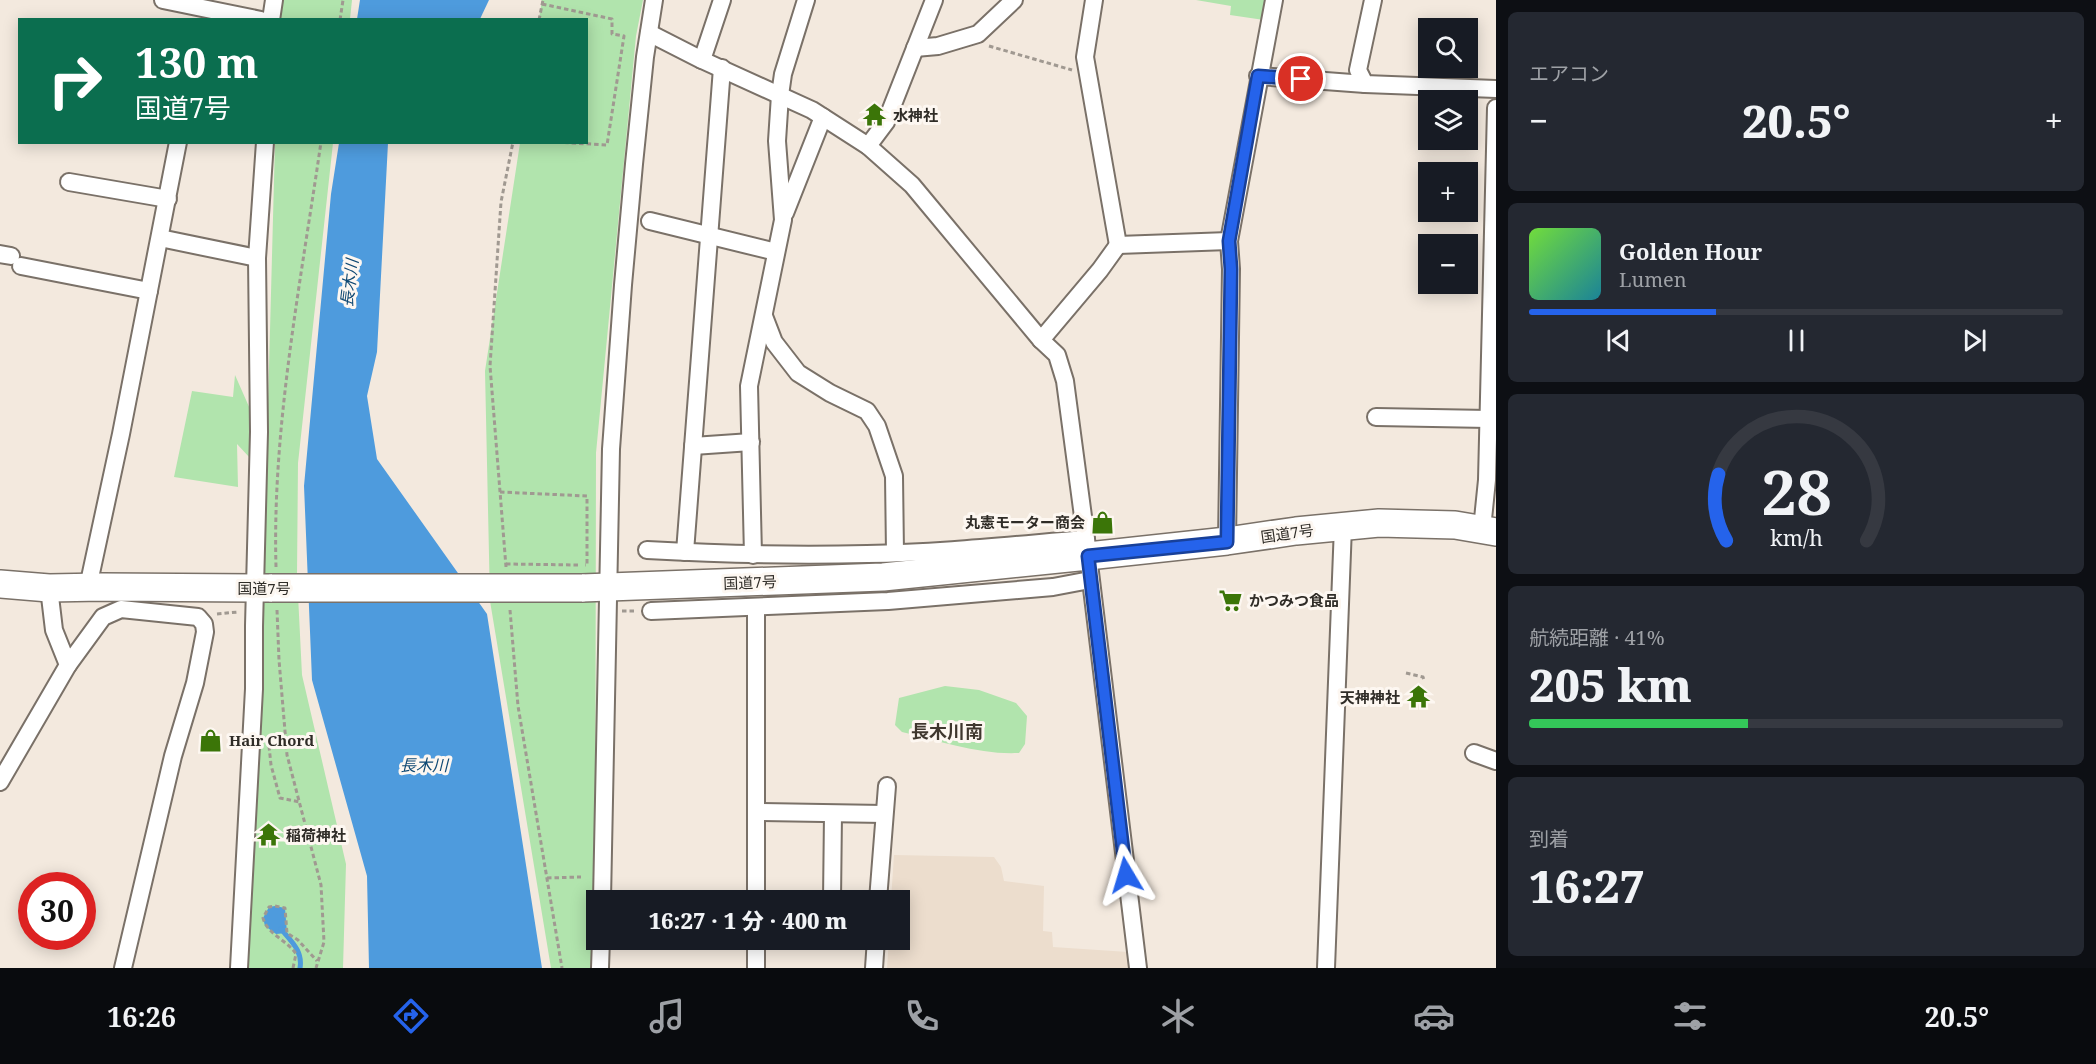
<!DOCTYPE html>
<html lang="ja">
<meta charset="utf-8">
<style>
:root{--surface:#171b24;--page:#242831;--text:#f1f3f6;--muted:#9ea1a6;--line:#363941;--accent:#2563eb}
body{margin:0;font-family:"Noto Serif","Noto Sans JP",serif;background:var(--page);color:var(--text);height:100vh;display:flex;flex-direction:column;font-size:22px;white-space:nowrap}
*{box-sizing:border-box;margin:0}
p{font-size:20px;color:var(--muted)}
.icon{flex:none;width:33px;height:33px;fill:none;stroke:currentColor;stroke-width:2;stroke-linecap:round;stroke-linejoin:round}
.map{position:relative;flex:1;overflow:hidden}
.details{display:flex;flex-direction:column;gap:12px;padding:12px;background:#0d0f14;width:600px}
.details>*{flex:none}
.hud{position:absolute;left:18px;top:18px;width:570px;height:126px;border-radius:0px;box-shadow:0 3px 15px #0003;background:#0b6e4f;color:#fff;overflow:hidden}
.buttons{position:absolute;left:1418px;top:18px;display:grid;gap:12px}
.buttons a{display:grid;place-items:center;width:60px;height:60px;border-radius:0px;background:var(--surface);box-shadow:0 3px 15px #0003;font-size:30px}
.speed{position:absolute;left:18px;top:872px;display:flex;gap:12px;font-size:30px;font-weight:700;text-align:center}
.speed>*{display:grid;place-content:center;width:78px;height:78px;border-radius:50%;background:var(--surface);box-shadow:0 3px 15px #0003;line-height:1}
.speed .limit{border:9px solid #d22;background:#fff;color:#111}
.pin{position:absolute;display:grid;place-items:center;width:51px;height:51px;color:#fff;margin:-26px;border:3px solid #fff;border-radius:50%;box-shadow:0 2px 6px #0007}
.me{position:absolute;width:66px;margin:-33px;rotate:353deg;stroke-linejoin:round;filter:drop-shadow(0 0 4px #0008)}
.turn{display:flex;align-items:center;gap:21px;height:126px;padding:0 18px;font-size:27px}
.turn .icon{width:78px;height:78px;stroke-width:2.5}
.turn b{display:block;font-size:42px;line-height:51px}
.big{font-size:45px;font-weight:800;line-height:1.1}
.details .tile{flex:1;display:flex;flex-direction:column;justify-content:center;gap:9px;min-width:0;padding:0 21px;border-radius:9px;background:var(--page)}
.details .dial{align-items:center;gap:0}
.dial svg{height:156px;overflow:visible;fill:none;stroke:var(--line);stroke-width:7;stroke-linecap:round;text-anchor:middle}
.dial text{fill:var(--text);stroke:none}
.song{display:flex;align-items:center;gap:18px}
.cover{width:72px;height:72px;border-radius:9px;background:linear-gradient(135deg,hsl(100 70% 55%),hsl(190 70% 35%))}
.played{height:6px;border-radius:3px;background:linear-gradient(90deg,var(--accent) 35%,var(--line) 35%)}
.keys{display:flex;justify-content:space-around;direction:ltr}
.heat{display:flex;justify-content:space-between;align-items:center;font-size:33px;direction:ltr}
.charge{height:9px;border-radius:4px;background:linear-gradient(90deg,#34c759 41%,var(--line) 0)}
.trip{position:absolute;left:586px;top:890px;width:324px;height:60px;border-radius:0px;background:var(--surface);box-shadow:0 3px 15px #0003;font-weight:800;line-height:60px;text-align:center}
.menu{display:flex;height:96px;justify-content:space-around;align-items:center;background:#090b0e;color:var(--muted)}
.menu .icon{width:42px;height:42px}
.menu .current{color:var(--accent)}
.menu b{font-size:27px;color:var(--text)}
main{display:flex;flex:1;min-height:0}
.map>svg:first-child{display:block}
.built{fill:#ecddcd}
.green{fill:#b1e4ad}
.water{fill:#4e9bdd}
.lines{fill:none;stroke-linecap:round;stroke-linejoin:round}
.stream{stroke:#4e9bdd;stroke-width:5}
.minor-casing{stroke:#7a7168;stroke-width:20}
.trunk-casing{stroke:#7a7168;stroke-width:30}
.path{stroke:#a09991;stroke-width:3;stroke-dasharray:4.5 3;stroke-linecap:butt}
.minor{stroke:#fff;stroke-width:16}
.trunk{stroke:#fff;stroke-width:27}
.trunk-bridge-casing{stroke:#7a7168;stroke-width:30;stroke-linecap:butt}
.trunk-bridge{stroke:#fff;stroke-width:27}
.route-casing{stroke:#184099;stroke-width:15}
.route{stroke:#2563eb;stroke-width:10}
.labels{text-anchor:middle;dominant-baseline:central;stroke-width:6;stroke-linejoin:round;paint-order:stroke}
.poi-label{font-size:15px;font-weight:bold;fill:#2f2c27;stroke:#fdf7f1;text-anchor:start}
.street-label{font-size:15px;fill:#2f2c27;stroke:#fdf7f1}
.water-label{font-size:16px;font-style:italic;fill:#0e4873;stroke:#fdf7f1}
.quarter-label{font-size:18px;font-weight:bold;fill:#3f372e;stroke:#fdf7f1}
</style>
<main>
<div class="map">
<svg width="1496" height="968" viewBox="0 0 1496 968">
<rect width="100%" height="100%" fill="#f3e9de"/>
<!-- built -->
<path class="built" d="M894 855 994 857 1001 867 1004 881 1044 886 1043 931 1052 932 1053 947 1128 952 1130 968H887L889 939H900V900H891Z"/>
<!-- green -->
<g class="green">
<path d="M281 0H352L350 19 279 20Z"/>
<path d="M542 0H643L636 36 596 453 595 968H551L490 601 485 371 520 143 586 142V20L539 19Z"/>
<path d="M1196 0H1267L1264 20 1230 15 1231 6Z"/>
<path d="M275 143H333L298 463 297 575 302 675 346 864 343 968H243L264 556Z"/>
<path d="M235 375 250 409V458L237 444 238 487 174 477 192 391 233 397Z"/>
<path d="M945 686 979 690 1016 703 1027 716 1025 744 1019 753C980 755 940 741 902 732L895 725 899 698Z"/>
</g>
<!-- water -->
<g class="water">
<path d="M360 0H489L480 19H357Z"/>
<path d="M339 143H388L377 352 367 396 377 459 487 614 542 968H369L367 876 312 680 304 486 331 194Z"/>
<path d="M275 906 285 908 287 933 276 934 265 926 263 918 269 907Z"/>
</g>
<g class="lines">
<!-- stream -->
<path class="stream" d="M281 929C291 941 303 951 300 968"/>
<defs>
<g id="minor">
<path d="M163 0 261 20"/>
<path d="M1094 0 1085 57 1118 245 1229 241"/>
<path d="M1373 0 1358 70 1365 84 1496 89"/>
<path d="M271 20 274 0"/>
<path d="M649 33 702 60 812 110 868 146 912 185 1041 340 1057 355 1065 381 1086 539 1138 968"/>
<path d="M915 48 938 46 978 34 1014 0"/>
<path d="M702 60 722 0"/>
<path d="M1258 76 1365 84"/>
<path d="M868 146 886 122 934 0"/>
<path d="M69 182 168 199"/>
<path d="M785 213 823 117"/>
<path d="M650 221 776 252"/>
<path d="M160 238 257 258"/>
<path d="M0 254 11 256"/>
<path d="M21 266 149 291"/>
<path d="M764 316 774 342 798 373 830 393 867 411 877 426 894 476 895 553"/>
<path d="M1041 340 1100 270 1118 245"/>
<path d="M1376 417 1489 419"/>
<path d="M693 446 751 442"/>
<path d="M1482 529 1487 480 1496 108"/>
<path d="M1227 541 1231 269 1229 241 1274 0"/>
<path d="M647 550C720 554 793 556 867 554 940 553 1013 545 1086 539"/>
<path d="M685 552 722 68"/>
<path d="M753 555 749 386 783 220 777 141 780 95 783 74 806 0"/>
<path d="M88 587 121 434 178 142"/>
<path d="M651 611 888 601 1053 587 1090 580"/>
<path d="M68 665 103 617 121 609 198 617 204 624 205 632 195 683 173 756 123 968"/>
<path d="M1474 753 1496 761"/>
<path d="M0 782 68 665 54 630 49 588"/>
<path d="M756 812 884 814"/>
<path d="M602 900 611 449 623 285 634 164 645 57 654 0"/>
<path d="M756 900V607"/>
<path d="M832 900 833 814"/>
<path d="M878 900 887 786"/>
<path d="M756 939V968"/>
<path d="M239 968 254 689V626L259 432 257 258 265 142"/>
<path d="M600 968 601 939"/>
<path d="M874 968 876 939"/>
<path d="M1326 968 1343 526"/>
</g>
<g id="trunk">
<path d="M0 584 49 588 102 587 272 588"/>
<path d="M582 588 883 577 1088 556 1227 541 1296 531 1379 523 1455 525 1496 532"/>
</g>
</defs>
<!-- minor casing -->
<use href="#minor" class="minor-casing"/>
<!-- trunk casing -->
<use href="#trunk" class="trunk-casing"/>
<!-- path -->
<g class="path">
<path d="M542 4 612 19V34L624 36 607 145 553 142"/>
<path d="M340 20 343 0"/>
<path d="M539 20 543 0"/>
<path d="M989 46 1072 70"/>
<path d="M500 492 587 496V565H585"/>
<path d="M506 564 579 565"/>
<path d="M276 567C272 427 301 281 321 142"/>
<path d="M506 567 490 366 501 202 513 142"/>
<path d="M277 610 279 660 287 755 321 885 324 942 316 968"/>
<path d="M510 610 518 706 562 968"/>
<path d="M622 611H636"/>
<path d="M217 614 238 612"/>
<path d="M1406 673 1423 677 1424 680"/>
<path d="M269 746 271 765 280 798 300 802"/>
<path d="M547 878 581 877"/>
<path d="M293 968 296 954C288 941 267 934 263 918L269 907 275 906 285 908 287 933 298 940 317 961"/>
</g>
<!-- minor -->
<use href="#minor" class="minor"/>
<!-- trunk -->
<use href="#trunk" class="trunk"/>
<defs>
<path id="trunk-bridge" d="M272 588H582"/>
</defs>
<!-- trunk-bridge casing -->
<use href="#trunk-bridge" class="trunk-bridge-casing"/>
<!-- trunk-bridge -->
<use href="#trunk-bridge" class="trunk-bridge"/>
</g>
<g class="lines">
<defs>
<path id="route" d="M1126 875 1088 556 1227 542 1231 269 1229 241 1258 76 1301 79"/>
</defs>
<!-- route casing -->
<use href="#route" class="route-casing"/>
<!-- route -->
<use href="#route" class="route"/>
</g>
<!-- icons -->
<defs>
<symbol id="temple-bare" viewBox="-9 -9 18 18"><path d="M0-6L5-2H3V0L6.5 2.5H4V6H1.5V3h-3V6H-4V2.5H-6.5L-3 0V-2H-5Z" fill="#3b7508" stroke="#fdf7f1" stroke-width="2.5" paint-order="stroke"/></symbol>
<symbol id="shop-bare" viewBox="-9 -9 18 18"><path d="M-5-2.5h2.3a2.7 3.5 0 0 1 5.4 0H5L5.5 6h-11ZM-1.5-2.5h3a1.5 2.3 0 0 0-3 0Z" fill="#3b7508" stroke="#fdf7f1" stroke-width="2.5" paint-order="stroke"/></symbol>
<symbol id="supermarket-bare" viewBox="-9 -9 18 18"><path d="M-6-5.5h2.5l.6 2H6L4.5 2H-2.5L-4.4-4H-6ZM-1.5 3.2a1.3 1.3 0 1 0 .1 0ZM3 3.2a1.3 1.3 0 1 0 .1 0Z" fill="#3b7508" stroke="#fdf7f1" stroke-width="2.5" paint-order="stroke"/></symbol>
</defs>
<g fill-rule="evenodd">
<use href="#temple-bare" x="858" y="98" width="33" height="33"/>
<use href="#shop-bare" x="1086" y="506" width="33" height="33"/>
<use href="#supermarket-bare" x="1214" y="584" width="33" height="33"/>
<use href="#temple-bare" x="1402" y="680" width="33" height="33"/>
<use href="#shop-bare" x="194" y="724" width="33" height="33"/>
<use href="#temple-bare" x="252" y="818" width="33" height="33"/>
</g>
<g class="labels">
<!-- poi labels -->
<g class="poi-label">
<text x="893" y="115">水神社</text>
<text x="1085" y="522" text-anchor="end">丸憲モーター商会</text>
<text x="1249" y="600">かつみつ食品</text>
<text x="1400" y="697" text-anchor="end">天神神社</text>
<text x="229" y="740">Hair Chord</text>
<text x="286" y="835">稲荷神社</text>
</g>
<!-- street labels -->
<g class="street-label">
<text transform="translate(1287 533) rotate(-8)">国道7号</text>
<text transform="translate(750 582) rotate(-2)">国道7号</text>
<text x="264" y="588">国道7号</text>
</g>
<!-- water labels -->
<g class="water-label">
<text transform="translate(349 283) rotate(-83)">長木川</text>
<text x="424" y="765">長木川</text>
</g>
<!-- quarter labels -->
<g class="quarter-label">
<text x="947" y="731">長木川南</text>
</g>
</g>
</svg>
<div class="buttons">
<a><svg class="icon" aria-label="search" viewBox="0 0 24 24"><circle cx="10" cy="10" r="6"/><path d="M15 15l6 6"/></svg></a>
<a><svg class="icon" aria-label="layers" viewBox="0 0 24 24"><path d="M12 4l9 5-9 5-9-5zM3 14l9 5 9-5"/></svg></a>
<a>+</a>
<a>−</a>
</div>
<div class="speed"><div class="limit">30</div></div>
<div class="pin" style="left:1301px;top:79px;background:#d93025"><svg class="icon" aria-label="arrive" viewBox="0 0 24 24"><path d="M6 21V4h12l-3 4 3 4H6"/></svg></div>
<svg class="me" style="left:1126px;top:875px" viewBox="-20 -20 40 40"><path d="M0-17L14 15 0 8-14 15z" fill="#2563eb" stroke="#fff" stroke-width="4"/></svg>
<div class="trip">16:27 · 1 分 · 400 m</div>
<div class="hud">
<div class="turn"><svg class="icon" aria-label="right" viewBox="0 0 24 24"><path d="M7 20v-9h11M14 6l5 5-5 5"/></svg><div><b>130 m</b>国道7号</div></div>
</div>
</div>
<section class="details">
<div class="tile"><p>エアコン</p>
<div class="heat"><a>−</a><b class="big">20.5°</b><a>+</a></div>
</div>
<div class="tile">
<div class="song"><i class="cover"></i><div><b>Golden Hour</b><p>Lumen</p></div></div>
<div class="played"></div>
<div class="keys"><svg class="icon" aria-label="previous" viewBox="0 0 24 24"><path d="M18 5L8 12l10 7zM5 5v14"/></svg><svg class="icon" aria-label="pause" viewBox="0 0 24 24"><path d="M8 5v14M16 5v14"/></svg><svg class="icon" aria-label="next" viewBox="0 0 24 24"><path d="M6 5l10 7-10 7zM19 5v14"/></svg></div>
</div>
<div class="tile dial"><svg viewBox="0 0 100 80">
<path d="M14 69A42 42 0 1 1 86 69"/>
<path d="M14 69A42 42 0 0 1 10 35" stroke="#2563eb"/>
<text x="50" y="56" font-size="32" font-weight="700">28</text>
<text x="50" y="72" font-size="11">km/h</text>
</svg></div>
<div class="tile"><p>航続距離 · 41%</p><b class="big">205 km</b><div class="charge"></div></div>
<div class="tile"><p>到着</p><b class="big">16:27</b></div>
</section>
</main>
<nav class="menu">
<b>16:26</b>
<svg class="icon current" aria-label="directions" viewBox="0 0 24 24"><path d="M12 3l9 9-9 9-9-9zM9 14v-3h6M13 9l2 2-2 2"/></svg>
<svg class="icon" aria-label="music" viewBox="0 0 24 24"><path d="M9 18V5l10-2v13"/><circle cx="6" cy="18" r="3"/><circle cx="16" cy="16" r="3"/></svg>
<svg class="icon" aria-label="phone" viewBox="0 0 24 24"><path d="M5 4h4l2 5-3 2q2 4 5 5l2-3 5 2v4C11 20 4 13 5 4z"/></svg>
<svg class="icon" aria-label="climate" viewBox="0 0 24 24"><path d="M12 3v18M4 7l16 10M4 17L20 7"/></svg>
<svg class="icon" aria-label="car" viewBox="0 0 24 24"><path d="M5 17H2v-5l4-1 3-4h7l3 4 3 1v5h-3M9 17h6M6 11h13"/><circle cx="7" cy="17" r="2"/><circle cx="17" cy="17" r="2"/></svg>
<svg class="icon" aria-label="filters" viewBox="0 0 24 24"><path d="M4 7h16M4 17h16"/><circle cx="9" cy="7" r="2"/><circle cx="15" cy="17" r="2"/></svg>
<b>20.5°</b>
</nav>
